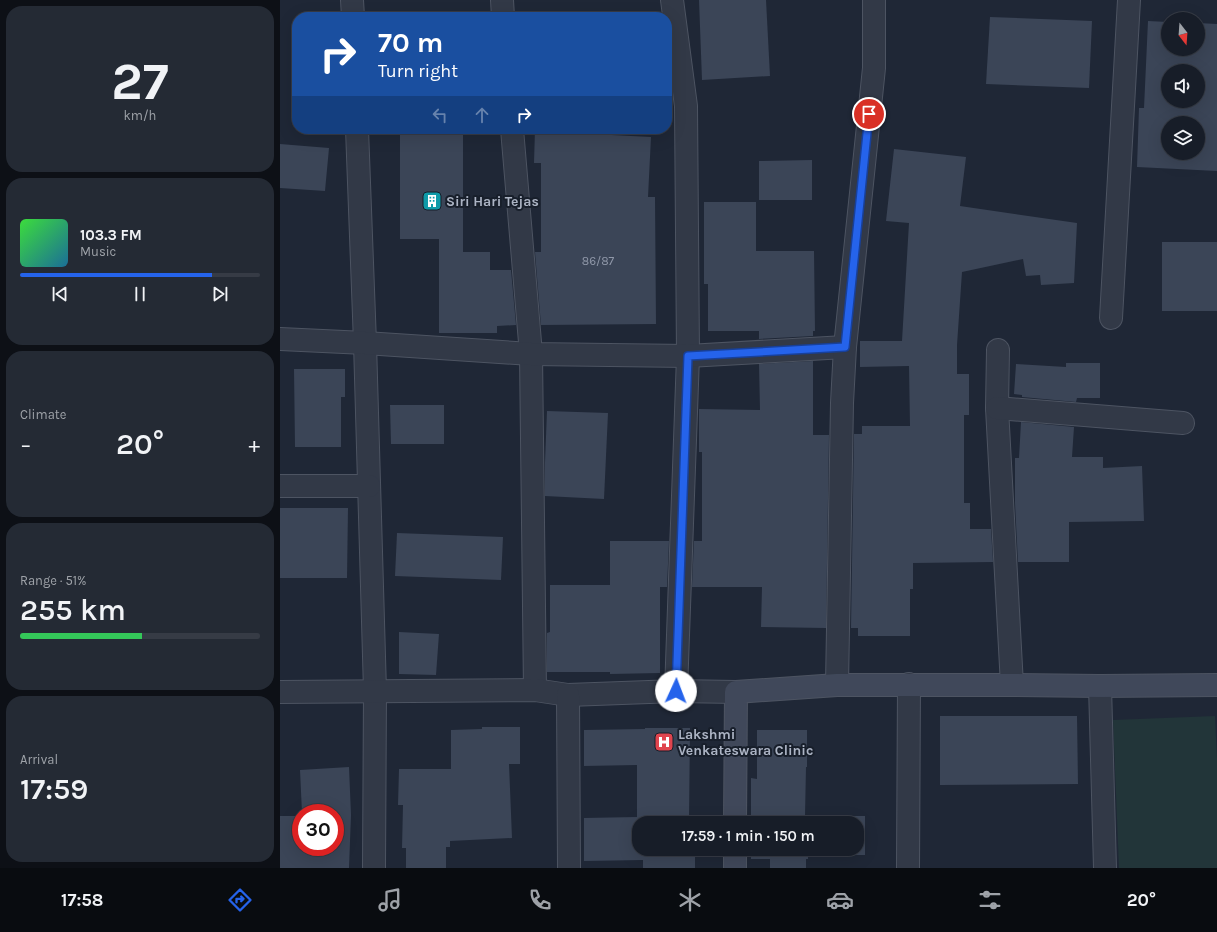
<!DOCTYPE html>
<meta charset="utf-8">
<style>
:root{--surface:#171d28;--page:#242a34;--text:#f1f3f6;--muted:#9ea2a8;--line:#363b45;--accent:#2563eb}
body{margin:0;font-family:Karla,sans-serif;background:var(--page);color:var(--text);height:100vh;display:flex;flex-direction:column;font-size:15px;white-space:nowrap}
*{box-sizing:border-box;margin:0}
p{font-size:13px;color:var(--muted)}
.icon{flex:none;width:22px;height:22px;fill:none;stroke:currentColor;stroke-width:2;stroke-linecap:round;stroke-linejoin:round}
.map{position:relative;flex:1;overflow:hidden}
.details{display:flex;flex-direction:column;gap:6px;padding:6px;background:#0d1016;width:280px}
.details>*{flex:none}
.hud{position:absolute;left:12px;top:12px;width:380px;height:122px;border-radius:16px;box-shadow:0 4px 16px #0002,0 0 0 1px var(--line);background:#1a4fa0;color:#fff;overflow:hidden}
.needle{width:26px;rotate:163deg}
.buttons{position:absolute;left:881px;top:12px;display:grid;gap:8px}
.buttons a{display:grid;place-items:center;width:44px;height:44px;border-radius:50%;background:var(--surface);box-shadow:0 4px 16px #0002,0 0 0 1px var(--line);font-size:20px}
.speed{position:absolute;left:12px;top:804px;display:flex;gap:8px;font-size:20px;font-weight:700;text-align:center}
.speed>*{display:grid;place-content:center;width:52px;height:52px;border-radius:50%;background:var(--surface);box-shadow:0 4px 16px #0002,0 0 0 1px var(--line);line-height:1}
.speed .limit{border:6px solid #d22;background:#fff;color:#111}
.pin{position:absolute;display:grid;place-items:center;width:34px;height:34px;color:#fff;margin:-17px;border:2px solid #fff;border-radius:50%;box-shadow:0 1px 4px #0007}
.me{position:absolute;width:44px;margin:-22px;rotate:2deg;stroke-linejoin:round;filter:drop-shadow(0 0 3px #0008)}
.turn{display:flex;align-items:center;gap:14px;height:84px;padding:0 20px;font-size:18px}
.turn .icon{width:52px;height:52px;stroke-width:2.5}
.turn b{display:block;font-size:28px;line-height:34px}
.lanes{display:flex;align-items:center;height:38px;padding:0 20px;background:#0003;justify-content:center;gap:20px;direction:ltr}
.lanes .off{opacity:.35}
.big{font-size:30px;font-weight:600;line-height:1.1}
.details .tile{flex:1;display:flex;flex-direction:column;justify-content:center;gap:6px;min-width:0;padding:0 14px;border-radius:16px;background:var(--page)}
.details .dial{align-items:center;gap:0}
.dial b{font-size:52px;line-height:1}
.song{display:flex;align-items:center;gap:12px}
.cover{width:48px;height:48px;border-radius:6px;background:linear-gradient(135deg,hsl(120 70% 55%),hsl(200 70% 35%))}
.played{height:4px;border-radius:2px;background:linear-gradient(90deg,var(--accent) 80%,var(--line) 80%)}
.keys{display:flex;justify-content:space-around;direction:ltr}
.heat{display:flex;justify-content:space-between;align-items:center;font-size:22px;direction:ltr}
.charge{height:6px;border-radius:3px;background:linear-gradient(90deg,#34c759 51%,var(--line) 0)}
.trip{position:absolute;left:352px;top:816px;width:232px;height:40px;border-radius:16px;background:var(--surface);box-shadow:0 4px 16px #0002,0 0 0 1px var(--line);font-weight:600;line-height:40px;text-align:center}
.tab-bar{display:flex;height:64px;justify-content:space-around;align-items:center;background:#090c10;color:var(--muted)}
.tab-bar .icon{width:28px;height:28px}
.tab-bar .on{color:var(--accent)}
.tab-bar b{font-size:18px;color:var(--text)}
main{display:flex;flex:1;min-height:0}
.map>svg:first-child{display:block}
.green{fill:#223539}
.building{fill:#3b4557;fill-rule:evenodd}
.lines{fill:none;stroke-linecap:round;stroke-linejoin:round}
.street-casing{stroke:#4d5462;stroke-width:24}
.secondary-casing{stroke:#4d5462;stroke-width:24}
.street{stroke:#323947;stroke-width:22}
.secondary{stroke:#40485a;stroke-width:22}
.route-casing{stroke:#184099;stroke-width:10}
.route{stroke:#2563eb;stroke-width:7}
.labels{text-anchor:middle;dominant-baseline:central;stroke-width:4;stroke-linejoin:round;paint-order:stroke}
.number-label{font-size:12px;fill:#9098a9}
.poi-label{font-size:14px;font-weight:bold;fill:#acb4c4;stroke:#181f2b;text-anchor:start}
</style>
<main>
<section class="details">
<div class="tile dial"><b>27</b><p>km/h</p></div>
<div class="tile">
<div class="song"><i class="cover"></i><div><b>103.3 FM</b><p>Music</p></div></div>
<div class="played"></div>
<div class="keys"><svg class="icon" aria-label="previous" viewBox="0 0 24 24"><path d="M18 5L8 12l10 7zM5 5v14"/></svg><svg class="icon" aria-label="pause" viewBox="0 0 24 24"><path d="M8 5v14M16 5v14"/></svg><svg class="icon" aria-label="next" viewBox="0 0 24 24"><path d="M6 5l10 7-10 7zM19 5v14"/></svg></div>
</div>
<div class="tile"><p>Climate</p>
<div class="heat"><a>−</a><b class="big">20°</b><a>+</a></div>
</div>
<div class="tile"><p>Range · 51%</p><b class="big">255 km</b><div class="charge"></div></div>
<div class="tile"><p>Arrival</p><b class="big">17:59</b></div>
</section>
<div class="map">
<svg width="937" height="868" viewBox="0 0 937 868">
<rect width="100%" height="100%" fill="#1f2736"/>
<!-- green -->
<path class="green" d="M935 716 937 758V868H839L833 720Z"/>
<!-- building -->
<g class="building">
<path d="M419 0H486L490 76 422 80Z"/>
<path d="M710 17 812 21 809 88 706 84Z"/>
<path d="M868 21 888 22V49H918V23L937 24V171L857 167 859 108H864ZM888 71H918V101H888ZM888 123H918V153H888Z"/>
<path d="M120 129H183V252H210V270H231L236 325 217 326V333H159V239H120Z"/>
<path d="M255 129H312V134L371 137 368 197H375L376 324 261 325 255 252H261V163H254Z"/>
<path d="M0 144 49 148 45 191 0 188Z"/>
<path d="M614 149 686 157 680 206 797 223 794 283 761 285 760 275 746 276 743 259 682 272 677 345V374H689V415H684V503H690V529H711L713 562 633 563V589H630V636H578V628H571L574 434H582V426H630L629 366 580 367V341H622L629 223 606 221Z"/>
<path d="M532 160V200H479V161Z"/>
<path d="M424 202H476V251H534L535 331H533V336L479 339V331H428V284H424Z"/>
<rect x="882" y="242" width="55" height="69"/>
<path d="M533 361V435H549L546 628 481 627 482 587H412L414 541H422V452H419V409L480 410 479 364Z"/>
<path d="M786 363H820V398H797L796 402 742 397V395L734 394 736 364 786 367Z"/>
<path d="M14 369H65V397H61V447H15Z"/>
<path d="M110 405H164V444H111Z"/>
<path d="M267 411 328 413 324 499 265 496V462Z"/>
<path d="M741 422 794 427 792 457H823V468L862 466 864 521 789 522V562H738L735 503V458H739Z"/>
<path d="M0 508H68L67 578H0Z"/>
<path d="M117 533 223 537 221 580 115 576Z"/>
<path d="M330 541H389L387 587H380V673L330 674V672H267V633L270 632V585H330Z"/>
<path d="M119 632 159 634 156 675 119 674Z"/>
<path d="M660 716H797L798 784 660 785Z"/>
<path d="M202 727H240V764H229L232 838 170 841V847H166V868H126V848H122L123 805H118L119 769H171V730L202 729Z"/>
<path d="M365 728H410L409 821H417V823H359V849H417V853H415V868H363V860L304 861V818L357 817V765L304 766V730L365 729Z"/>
<path d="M477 730H527V767H526L525 816H585V855H528V859H526V868H490V859H471V849H577V823H471V778L477 779Z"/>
<path d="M69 767 71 815 69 868H0V816H21V847H55V813H22L20 770Z"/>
</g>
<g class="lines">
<defs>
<g id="street">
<path d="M72 0 73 17"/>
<path d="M222 0 223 17"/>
<path d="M392 0 406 106 408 356 396 691"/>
<path d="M77 129 85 343 95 691 94 868"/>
<path d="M232 129 251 354 255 690"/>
<path d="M831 318 849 0"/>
<path d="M0 339 85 343 251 354 408 356 565 347"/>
<path d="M718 350 717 408 732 685"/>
<path d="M717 408 903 423"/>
<path d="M0 486H89"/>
<path d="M557 685 562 403 565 347 594 68V0"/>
<path d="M820 686 825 868"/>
<path d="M0 692 255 690 288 695 396 691 456 692"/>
<path d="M288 695 289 868"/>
<path d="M628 868 629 684"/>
</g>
<g id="secondary">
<path d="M455 823 456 692 557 685H732L820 686 937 685"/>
<path d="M455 868V849"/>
</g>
</defs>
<!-- street casing -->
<use href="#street" class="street-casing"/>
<!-- secondary casing -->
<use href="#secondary" class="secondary-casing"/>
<!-- street -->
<use href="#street" class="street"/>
<!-- secondary -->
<use href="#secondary" class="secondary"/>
</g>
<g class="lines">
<defs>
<path id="route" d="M396 691 408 356 565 347 589 114"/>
</defs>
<!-- route casing -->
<use href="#route" class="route-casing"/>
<!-- route -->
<use href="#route" class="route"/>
</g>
<!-- icons -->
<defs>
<symbol id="building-square" viewBox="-11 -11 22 22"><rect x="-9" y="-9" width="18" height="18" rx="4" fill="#0f9aa8" stroke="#181f2b"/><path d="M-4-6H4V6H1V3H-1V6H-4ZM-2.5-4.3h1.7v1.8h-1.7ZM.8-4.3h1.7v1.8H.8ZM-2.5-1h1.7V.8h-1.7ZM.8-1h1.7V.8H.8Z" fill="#fff"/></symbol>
<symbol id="hospital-square" viewBox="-11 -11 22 22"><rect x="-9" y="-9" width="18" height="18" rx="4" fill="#e0444e" stroke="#181f2b"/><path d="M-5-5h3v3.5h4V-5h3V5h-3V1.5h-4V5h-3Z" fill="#fff"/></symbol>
</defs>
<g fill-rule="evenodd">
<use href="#building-square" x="141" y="190" width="22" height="22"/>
<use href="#hospital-square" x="373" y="731" width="22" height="22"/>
</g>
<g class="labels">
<!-- number labels -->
<g class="number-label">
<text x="318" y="261">86/87</text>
</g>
<!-- poi labels -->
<g class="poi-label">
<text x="166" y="201">Siri Hari Tejas</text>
<text x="398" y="734">Lakshmi<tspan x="398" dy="16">Venkateswara Clinic</tspan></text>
</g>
</g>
</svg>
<div class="buttons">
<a><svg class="needle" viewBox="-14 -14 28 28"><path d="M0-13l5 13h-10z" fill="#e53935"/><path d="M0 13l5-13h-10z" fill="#9ea2a8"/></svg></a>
<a><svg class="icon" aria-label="sound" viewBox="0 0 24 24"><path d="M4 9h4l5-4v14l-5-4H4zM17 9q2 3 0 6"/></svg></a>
<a><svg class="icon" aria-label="layers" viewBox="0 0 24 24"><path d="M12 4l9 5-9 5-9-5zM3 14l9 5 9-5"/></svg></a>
</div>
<div class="speed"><div class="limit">30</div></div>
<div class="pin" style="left:589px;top:114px;background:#d93025"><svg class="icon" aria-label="arrive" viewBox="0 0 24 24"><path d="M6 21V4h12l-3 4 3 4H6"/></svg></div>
<svg class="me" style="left:396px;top:691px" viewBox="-20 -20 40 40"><circle r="19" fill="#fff"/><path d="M0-13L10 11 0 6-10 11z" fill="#2563eb"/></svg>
<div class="trip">17:59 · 1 min · 150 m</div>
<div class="hud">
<div class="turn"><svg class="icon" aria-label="right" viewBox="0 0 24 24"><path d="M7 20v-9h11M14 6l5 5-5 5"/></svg><div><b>70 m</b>Turn right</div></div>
<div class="lanes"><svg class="icon off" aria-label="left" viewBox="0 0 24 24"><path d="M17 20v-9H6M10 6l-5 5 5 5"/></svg><svg class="icon off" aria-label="ahead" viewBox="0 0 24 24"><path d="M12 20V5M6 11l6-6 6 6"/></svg><svg class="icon" aria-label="right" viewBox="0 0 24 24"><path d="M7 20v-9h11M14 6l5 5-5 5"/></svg></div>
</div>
</div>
</main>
<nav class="tab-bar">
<b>17:58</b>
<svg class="icon on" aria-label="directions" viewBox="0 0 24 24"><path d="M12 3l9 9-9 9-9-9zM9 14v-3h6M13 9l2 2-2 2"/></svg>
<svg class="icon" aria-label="music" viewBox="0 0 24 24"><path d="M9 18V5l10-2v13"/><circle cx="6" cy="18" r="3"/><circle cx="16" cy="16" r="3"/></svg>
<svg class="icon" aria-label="phone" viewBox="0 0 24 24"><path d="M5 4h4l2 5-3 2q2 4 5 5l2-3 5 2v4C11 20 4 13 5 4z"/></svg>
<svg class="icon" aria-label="climate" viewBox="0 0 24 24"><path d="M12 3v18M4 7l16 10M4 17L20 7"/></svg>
<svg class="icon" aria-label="car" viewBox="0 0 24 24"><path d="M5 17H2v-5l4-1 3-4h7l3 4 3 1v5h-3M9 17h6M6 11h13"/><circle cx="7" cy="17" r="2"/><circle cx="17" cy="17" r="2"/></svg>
<svg class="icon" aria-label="filters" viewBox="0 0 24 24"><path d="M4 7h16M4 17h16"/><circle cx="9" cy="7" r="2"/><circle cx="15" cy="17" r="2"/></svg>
<b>20°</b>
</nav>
